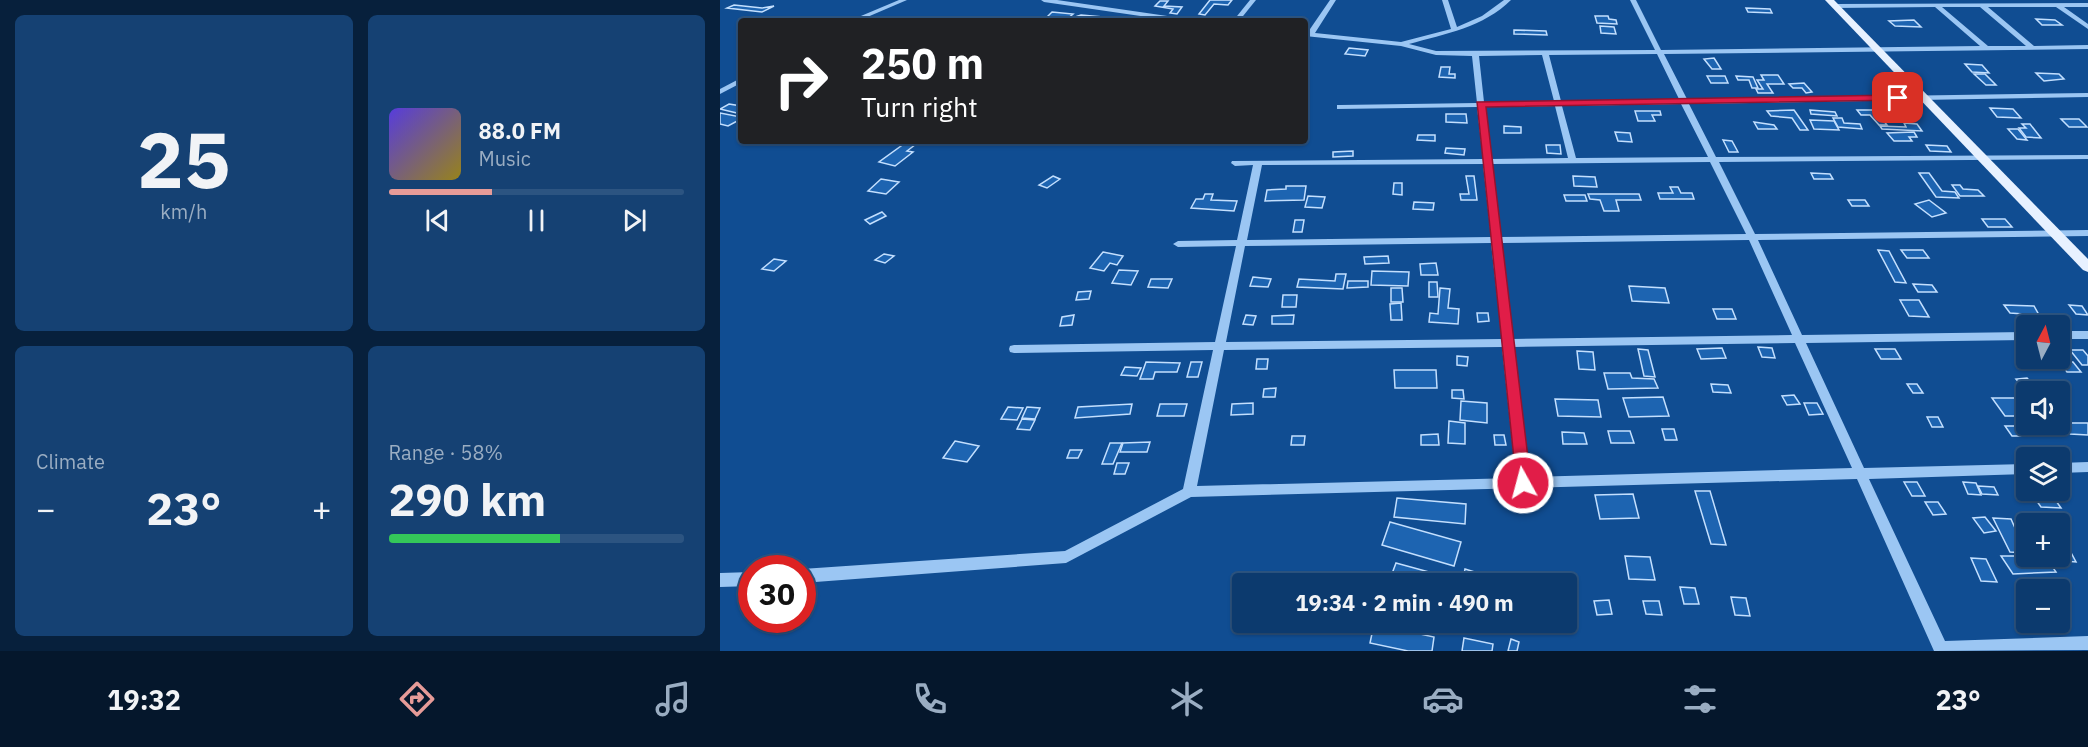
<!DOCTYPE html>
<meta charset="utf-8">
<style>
:root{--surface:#0c3a6e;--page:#154173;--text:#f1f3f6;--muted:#9aadc2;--line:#2c5481;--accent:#e69b98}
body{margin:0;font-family:"IBM Plex Sans",sans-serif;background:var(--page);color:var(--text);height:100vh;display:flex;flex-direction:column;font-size:22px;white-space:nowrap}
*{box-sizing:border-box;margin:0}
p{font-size:20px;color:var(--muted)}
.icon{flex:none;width:33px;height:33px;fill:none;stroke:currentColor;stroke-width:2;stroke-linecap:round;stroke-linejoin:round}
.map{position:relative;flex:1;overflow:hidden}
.details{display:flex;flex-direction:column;gap:15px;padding:15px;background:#07203c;width:720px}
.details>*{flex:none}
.guide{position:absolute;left:18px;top:18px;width:570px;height:126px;border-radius:6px;box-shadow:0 2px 4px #0004,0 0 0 2px var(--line);background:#202124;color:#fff;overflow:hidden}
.needle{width:39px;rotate:7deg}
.buttons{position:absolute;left:1296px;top:315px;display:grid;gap:12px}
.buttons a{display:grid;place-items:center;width:54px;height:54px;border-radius:6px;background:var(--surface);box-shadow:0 2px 4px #0004,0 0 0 2px var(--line);font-size:30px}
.speed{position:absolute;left:18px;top:555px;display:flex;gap:12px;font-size:30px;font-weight:700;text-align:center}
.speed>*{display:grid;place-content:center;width:78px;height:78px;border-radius:50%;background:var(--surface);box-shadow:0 2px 4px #0004,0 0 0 2px var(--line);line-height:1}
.speed .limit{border:9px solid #d22;background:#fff;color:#111}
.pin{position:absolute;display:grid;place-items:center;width:51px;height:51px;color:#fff;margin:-26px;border-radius:12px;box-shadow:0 3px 9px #0006}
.me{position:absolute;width:66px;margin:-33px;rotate:353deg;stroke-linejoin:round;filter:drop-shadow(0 0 4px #0008)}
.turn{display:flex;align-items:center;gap:21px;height:126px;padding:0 24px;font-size:27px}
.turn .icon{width:78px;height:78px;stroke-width:2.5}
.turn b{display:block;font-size:42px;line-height:51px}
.big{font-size:45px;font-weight:700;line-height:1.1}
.details .card{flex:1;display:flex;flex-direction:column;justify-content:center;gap:9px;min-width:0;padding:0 21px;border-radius:9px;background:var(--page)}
.details .dial{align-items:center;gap:0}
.dial b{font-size:78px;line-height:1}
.song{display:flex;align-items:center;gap:18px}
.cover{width:72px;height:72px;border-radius:9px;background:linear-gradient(135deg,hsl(250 70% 55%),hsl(50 70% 35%))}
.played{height:6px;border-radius:3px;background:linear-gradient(90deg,var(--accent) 35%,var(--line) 35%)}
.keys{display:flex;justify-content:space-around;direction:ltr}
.heat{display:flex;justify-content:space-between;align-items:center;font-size:33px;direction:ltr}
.charge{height:9px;border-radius:4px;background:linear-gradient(90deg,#34c759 58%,var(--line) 0)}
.details .tiles{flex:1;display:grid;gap:15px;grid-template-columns:repeat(2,1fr)}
.trip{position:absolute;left:512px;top:573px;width:345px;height:60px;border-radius:6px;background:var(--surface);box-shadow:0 2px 4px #0004,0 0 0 2px var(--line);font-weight:700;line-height:60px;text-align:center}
.dock{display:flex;height:96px;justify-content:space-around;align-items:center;background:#05172c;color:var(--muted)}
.dock .icon{width:42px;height:42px}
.dock .selected{color:var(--accent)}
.dock b{font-size:27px;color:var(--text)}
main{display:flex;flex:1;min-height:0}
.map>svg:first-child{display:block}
.building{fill:#1d64b1;stroke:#c3dffe;stroke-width:1.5}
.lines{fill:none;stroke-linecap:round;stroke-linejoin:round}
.minor{fill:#9bc6f3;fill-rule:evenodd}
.major{fill:#e7f1ff;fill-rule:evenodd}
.route{fill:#e11d48;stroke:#92132f;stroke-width:1.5}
</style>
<main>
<section class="details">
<div class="tiles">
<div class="card dial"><b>25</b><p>km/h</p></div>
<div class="card">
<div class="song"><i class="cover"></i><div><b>88.0 FM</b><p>Music</p></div></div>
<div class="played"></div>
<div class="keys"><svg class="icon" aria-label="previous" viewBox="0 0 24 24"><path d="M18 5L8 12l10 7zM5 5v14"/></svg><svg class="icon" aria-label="pause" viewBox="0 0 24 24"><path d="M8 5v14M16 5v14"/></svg><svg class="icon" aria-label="next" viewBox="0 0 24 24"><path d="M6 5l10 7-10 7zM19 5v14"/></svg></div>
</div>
<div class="card"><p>Climate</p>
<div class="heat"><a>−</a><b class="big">23°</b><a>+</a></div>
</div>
<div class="card"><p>Range · 58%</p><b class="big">290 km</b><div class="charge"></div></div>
</div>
</section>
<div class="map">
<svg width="1368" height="651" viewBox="0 0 1368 651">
<rect width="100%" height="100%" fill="#104d92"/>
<!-- building -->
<g class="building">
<path d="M490 0H512L508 5 494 4 485 15 479 14Z"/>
<path d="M440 1H448L444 6 462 7 457 14 450 13 453 9 435 6Z"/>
<path d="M14 5 42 8 54 6 42 12 7 8Z"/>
<path d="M1026 8 1050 9 1052 13 1028 12Z"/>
<path d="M332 12 353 14 347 19 326 18Z"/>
<path d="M361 15 385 17 381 21 362 18 359 21 346 20Z"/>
<path d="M875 16H888L889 19 896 20 897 24 877 23Z"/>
<path d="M1316 19 1335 20 1342 25H1322Z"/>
<path d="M1194 20 1201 27 1175 26 1169 21Z"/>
<path d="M880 26 894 27 896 34 881 33Z"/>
<path d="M794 30 826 31 827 35 794 34Z"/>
<path d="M629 48 648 50 645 56 625 54Z"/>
<path d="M994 58 1001 69H992L984 59Z"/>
<path d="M1245 64 1262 65 1269 73 1252 72Z"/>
<path d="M721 67H730L729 74H735V78L719 77Z"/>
<path d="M1316 73 1339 74 1344 79 1324 81Z"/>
<path d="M1254 74H1265L1276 85H1266Z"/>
<path d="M1041 75H1058L1064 84H1047L1053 93H1038L1036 89H1043L1037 80H1044Z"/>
<path d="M987 76H1005L1008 83H991Z"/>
<path d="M1016 76 1033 77 1038 88H1032L1029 80H1018Z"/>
<path d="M1084 83 1092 92 1086 93 1082 88H1073L1069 84Z"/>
<path d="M9 104 21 106V114L0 109Z"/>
<path d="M1270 108 1293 109 1301 118 1277 117Z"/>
<path d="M1074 110 1088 130H1080L1072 118 1051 116 1047 111Z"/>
<path d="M1090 110 1115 112 1117 116 1091 114Z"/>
<path d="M1137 110H1162L1166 114H1158L1167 125H1159L1150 115H1141Z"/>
<path d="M915 111H940L941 115H932L935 121H918Z"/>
<path d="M0 113 21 117V119L8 126 0 124Z"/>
<path d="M726 114H746L747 123 726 122Z"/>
<path d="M1113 118H1122L1124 123 1140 124 1142 129 1118 127Z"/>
<path d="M1341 119H1359L1367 127H1349Z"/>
<path d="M1090 120 1114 121 1119 130 1094 129Z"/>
<path d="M1034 122 1054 125 1057 129H1038Z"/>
<path d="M1184 123 1197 124 1202 131 1162 129 1160 126 1186 127Z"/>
<path d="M1302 124H1310L1321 138 1306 137 1299 128H1306Z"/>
<path d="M784 126 801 127V133H784Z"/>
<path d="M1288 129H1298L1307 140 1297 139Z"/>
<path d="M895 132 910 133 912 142 898 141Z"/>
<path d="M1194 132 1197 137H1189L1192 141H1174L1167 133Z"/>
<path d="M698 135H715V141L697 140Z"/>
<path d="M1003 140 1012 141 1018 152H1009Z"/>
<path d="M188 141H200L187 151 193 152 175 166 159 162Z"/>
<path d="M826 145H840L841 154 827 153Z"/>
<path d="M1206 145 1227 146 1231 152 1210 151Z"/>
<path d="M726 148 745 149 744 155 725 153Z"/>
<path d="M633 151V156L613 157V152Z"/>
<path d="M1091 173 1110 174 1113 179H1094Z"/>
<path d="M1199 173H1209L1222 191 1235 192 1239 198 1216 197Z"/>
<path d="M333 176 340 179 327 188 319 185Z"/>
<path d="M746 176H754L757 200H741L740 194H749Z"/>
<path d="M853 176 875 177 877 187 854 186Z"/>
<path d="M161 179 179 182 166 194 148 191Z"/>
<path d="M674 183H682V195L673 194Z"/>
<path d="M1232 185H1240L1243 189 1258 190 1264 196H1240Z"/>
<path d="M566 186H586L584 200 545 201 547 190 566 189Z"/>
<path d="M950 187H958L961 193H972L974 199H940L938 193H953Z"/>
<path d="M485 194H493L491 200 517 201 514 211 471 208 476 199H483Z"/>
<path d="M868 194H919L921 200H896L899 211H884L880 200 870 199Z"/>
<path d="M844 195H865L867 201H846Z"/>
<path d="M588 196 605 197 602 208 585 207Z"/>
<path d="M1128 200H1145L1149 206H1132Z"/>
<path d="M1209 200 1226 213 1212 217 1195 204Z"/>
<path d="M694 202 714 203 713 210 693 209Z"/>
<path d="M162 212 166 216 150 224 145 220Z"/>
<path d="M1262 219H1285L1292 227H1268Z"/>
<path d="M575 220H584L582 232H573Z"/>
<path d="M1158 250 1169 251 1186 283 1175 282Z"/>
<path d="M1181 250H1203L1209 258H1187Z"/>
<path d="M383 252 403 256 397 265 390 263 384 271 370 268Z"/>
<path d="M164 254 174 256 165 263 155 260Z"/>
<path d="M668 256 669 263 645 264 644 257Z"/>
<path d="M54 259 66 261 54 271 42 269Z"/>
<path d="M716 263 718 275H701L700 264Z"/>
<path d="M399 270 418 271 411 285 392 283Z"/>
<path d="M652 271 689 272 688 286 651 285Z"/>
<path d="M616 274H626L623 289 577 287 579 279 615 281Z"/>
<path d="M533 277 551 279 548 287 530 286Z"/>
<path d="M431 279H452L448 288 428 287Z"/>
<path d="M628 281H648V287L627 288Z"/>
<path d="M709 282H717L718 297H709Z"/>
<path d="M1193 284 1212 285 1217 292H1198Z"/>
<path d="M909 286 945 288 949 303 912 301Z"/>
<path d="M671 288H682L683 302H671Z"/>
<path d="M720 288 730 289 728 308 739 309 738 324 709 322 710 313 718 314Z"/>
<path d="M371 291 369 299 356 300 358 292Z"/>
<path d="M563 295H577L576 307H562Z"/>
<path d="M1180 300H1199L1209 317 1189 316Z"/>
<path d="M681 303 682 320H671L670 304Z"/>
<path d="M1284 305 1314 306 1319 315 1290 313Z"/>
<path d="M1349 305 1362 306 1368 315 1356 314Z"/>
<path d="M993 309H1012L1016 319H997Z"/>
<path d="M757 313H768L769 321 758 322Z"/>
<path d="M354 315 352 325 340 326 342 317Z"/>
<path d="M526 315 536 316 533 325 523 324Z"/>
<path d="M574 315 573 324H552V316Z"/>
<path d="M1038 347 1052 348 1055 358 1042 357Z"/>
<path d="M1002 348 1006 358 981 359 977 349Z"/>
<path d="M918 349 928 350 935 377 924 376Z"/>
<path d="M1155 349H1175L1181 359H1161Z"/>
<path d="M1350 350H1363L1368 356V365H1362Z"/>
<path d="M857 351 873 352 875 370 859 369Z"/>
<path d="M737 356 748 357 747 366 737 365Z"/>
<path d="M537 359H548L547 369H536Z"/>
<path d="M426 362 460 363 457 372H435L433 379H420Z"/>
<path d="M471 362H482L478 377H467Z"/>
<path d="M1340 362H1353L1361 372H1347Z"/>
<path d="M405 367 421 368 417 376 401 375Z"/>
<path d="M674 370H716L717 388H675Z"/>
<path d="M884 373H910L912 378 934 379 938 388 888 389Z"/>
<path d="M1307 378 1316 388 1305 389 1296 379Z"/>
<path d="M991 384 1008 385 1011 393 993 392Z"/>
<path d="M1187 384H1197L1203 393H1193Z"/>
<path d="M556 388 555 397H543L544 389Z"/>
<path d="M732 390H743L744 399 732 398Z"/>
<path d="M1074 395 1080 404 1067 405 1062 396Z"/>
<path d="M943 397 949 416 909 417 903 398Z"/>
<path d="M1272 398H1298L1306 409V416H1285Z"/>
<path d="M835 399 878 400 881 417 838 416Z"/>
<path d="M741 401 767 403V423L740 420Z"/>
<path d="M533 403V414L511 415 512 404Z"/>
<path d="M1084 403H1097L1103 414 1089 415Z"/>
<path d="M412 404 410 414 355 418 358 407Z"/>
<path d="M440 404H467L464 416H437Z"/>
<path d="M288 407 303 408 297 420 281 419Z"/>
<path d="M307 407 320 408 315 419 302 418Z"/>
<path d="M1207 417H1218L1223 427H1212Z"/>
<path d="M302 419 315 420 310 430 297 429Z"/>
<path d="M729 421 745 423V444L728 443Z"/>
<path d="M1342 423H1368V435L1350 434Z"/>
<path d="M1285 426H1297L1304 436H1292Z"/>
<path d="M942 429H954L957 440H945Z"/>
<path d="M888 431H910L914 443H891Z"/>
<path d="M842 432 864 433 867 444H843Z"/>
<path d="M718 434 719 445H701V435Z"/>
<path d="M774 435H784L786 445H775Z"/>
<path d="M572 436H585L584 445H571Z"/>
<path d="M235 441 259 446 247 462 223 458Z"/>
<path d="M430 442 427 452H400L403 443Z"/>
<path d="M390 443H402L393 464H382Z"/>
<path d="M350 450H362L358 458H347Z"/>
<path d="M397 463H409L405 474H394Z"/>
<path d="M1184 482H1197L1205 496H1192Z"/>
<path d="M1243 482 1256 483 1261 495 1248 494Z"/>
<path d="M1258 486 1274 487 1278 495 1262 494Z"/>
<path d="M975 491H990L1006 545 991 544Z"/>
<path d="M913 494 919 518 880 519 875 495Z"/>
<path d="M1314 497 1334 498 1341 508 1321 507Z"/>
<path d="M677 498 746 504 745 524 674 517Z"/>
<path d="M1205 502H1218L1226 514 1213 515Z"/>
<path d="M1265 517 1276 531 1264 533 1253 518Z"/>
<path d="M1273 518 1291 519 1306 553 1290 552Z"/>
<path d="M670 522 741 542 734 566 662 545Z"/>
<path d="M1340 548 1349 549 1356 562 1330 560 1329 556H1340Z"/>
<path d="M905 556 930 557 935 580 909 579Z"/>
<path d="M1281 556H1325L1336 572 1293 574Z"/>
<path d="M1251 558 1266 559 1277 582 1261 581Z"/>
<path d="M676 563 731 578 729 584H684L670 579Z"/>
<path d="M745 569 758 573 756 583 743 579Z"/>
<path d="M960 587 975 588 979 604H964Z"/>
<path d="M1011 597 1026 598 1030 616 1015 615Z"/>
<path d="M889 600 892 614 877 615 874 601Z"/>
<path d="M923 601H939L942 615 926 614Z"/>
<path d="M753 622H785L783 633Z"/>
<path d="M654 624 714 637 712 651H688L650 643Z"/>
<path d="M744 638 773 644 772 651H742Z"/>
<path d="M791 639 799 642 797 651H788Z"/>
</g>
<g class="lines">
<!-- minor -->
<g class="minor">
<path d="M179 0H187L138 21H129Z"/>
<path d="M321 0H337L468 19 471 21H455L324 2Z"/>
<path d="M530 0H536L519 21H513Z"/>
<path d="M610 0H616L595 33 681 42 731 29 722 0H728L737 27 762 16 784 0H791C764 27 725 34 689 44L716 51 935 50 910 0H916L941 50 1260 46 1215 7 1115 8 1112 6 1115 4 1368 3V7H1344L1368 24V29L1336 7H1268L1314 46 1368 45V49L944 54 967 99 1368 93V97L969 104 996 157 1368 155V159L999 162 1035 234 1368 230V236L1038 240 1082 335 1306 332V340L1086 343 1144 468 1306 464V474L1149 479 1225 641 1368 636V650L1214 651 1137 479 471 497 346 563 82 583V569L345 551 463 489 493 350 294 353 290 352 289 349 290 346 294 345 495 342 516 246 458 247 453 244 458 241 517 240 533 165 515 166 511 163 512 161 763 159 757 107 617 109V105H620L757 103 752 56 716 55 681 46 585 36V32H588ZM1222 7H1260L1306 46H1268ZM937 54 959 99 841 101 829 55ZM822 55 834 101 764 102 759 56ZM961 104 988 157 856 158 842 106ZM835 106 848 158 771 159 765 107ZM990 162 1026 234 780 237 771 164ZM763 164 771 237 527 240 542 165ZM1029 240 1072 335 792 339 781 243ZM771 243 782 339 506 342 525 246ZM1075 343 1132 468 809 477 793 347ZM782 347 796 478 477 486 504 350Z"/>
<path d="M21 78V83L0 94V89Z"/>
<rect x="1340" y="331" width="28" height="8"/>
<path d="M1368 462V472L1340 473V463Z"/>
<path d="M32 572V586L0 587V573Z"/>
</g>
<!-- major -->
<path class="major" d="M1105 0H1114L1368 259V272L1363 270Z"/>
</g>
<!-- route -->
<path class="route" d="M1178 95 1182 96V100L766 107 811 483 809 488H797L757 102Z"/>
</svg>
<div class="buttons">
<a><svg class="needle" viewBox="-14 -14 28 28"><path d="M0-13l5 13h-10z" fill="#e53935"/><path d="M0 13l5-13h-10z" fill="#9aadc2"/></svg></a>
<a><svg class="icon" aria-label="sound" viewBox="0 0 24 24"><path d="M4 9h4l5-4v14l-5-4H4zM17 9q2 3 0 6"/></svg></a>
<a><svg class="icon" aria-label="layers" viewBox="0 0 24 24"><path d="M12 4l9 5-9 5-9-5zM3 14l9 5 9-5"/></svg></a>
<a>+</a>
<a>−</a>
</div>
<div class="speed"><div class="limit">30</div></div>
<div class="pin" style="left:1178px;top:98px;background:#d93025"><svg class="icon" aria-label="arrive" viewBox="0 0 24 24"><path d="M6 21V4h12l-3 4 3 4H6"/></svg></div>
<svg class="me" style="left:803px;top:483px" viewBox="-20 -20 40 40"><circle r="17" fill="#e11d48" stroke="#fff" stroke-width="3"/><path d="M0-11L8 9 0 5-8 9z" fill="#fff"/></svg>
<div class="trip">19:34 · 2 min · 490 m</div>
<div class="guide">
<div class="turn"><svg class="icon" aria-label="right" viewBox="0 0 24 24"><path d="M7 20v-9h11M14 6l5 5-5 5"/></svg><div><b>250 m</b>Turn right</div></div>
</div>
</div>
</main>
<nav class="dock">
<b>19:32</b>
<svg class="icon selected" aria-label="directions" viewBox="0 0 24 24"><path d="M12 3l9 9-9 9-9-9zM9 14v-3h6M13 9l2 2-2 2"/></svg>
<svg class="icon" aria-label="music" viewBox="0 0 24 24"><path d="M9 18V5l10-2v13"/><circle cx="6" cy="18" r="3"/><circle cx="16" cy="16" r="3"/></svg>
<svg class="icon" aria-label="phone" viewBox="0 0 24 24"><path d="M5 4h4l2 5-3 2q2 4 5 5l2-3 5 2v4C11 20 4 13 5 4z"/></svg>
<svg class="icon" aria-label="climate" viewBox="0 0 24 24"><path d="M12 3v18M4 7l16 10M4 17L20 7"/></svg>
<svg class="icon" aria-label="car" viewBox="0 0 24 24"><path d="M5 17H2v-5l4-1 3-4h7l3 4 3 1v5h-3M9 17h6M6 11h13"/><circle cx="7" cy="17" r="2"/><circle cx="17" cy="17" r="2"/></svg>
<svg class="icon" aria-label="filters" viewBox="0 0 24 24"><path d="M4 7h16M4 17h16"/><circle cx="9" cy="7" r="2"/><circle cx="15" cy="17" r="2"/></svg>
<b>23°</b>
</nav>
